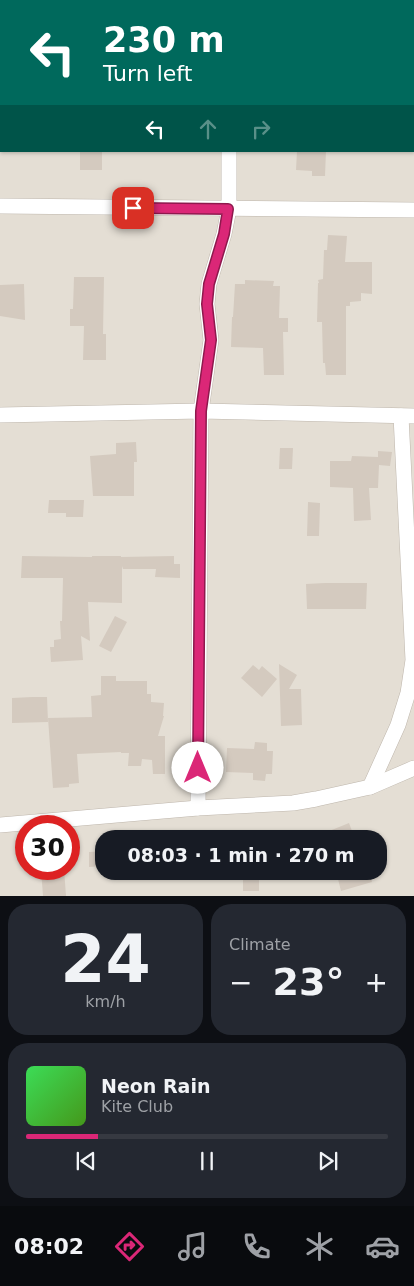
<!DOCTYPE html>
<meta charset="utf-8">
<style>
:root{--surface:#171b24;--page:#242831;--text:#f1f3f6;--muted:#9ea1a6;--line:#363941;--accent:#db2777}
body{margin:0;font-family:"DejaVu Sans",sans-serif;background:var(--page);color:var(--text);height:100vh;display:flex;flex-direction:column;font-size:19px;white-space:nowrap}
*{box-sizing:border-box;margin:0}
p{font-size:16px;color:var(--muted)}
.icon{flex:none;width:28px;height:28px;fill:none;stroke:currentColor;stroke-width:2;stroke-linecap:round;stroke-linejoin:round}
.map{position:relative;height:896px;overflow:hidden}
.side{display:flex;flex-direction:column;gap:8px;padding:8px;background:#0d0f14;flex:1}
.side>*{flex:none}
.guide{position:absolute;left:0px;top:0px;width:415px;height:152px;box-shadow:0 1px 4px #0004;background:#00695c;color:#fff;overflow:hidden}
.speed{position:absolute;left:15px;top:815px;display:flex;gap:10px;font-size:25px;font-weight:700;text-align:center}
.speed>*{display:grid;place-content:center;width:65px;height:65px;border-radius:50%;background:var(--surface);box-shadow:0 1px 4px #0004;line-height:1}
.speed .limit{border:8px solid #d22;background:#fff;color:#111}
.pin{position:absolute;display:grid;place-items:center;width:42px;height:42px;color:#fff;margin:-21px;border-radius:10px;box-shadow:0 2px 8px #0006}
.me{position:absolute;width:55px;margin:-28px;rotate:0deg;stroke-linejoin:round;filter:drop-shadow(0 0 4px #0008)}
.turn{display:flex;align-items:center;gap:18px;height:105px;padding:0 20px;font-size:22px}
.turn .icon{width:65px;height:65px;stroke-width:2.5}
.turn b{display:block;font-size:35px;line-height:42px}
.lanes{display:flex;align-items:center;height:48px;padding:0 20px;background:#0003;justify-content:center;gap:25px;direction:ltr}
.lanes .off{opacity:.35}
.big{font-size:38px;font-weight:700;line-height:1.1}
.side .card{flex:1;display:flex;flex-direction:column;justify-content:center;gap:8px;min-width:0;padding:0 18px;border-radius:20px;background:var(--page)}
.side .dial{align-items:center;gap:0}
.dial b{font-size:65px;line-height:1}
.song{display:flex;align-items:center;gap:15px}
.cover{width:60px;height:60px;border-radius:8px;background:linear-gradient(135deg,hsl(130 70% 55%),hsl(100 70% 35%))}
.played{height:5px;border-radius:2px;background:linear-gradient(90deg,var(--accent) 20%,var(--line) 20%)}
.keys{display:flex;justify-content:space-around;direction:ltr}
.heat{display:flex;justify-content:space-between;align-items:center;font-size:28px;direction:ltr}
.side .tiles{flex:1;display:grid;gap:8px;grid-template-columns:1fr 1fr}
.card:last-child{grid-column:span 2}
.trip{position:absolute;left:95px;top:830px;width:292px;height:50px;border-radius:20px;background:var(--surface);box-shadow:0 1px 4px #0004;font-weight:700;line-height:50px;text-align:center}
.tab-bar{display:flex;height:80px;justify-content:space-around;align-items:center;background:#090b0e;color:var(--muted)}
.tab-bar .icon{width:35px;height:35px}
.tab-bar .selected{color:var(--accent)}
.tab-bar b{font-size:22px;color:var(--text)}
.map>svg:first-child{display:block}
.residential{fill:#e4ded4;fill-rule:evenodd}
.building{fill:#d4cabf}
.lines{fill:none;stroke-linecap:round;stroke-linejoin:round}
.minor-casing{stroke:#beb6ac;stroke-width:16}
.minor{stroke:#fff;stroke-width:15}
.route-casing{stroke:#8e194d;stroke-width:12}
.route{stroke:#db2777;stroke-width:9}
</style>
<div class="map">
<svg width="414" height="896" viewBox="0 0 414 896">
<rect width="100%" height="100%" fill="#f1ece5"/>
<!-- residential -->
<path class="residential" d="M0 0H414V896H0ZM1 1H414V151H1ZM26 826H69V869H26ZM104 839H379V871H104Z"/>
<!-- building -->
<g class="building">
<rect x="80" y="151" width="22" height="19"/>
<path d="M297 151H326L325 176H312V171L296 170Z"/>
<path d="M328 235 347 236 345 262H372V294L361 293V301L350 302V306H346V375H326L325 363H323L322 322H317L318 283H319L318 280 323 279 324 250H327Z"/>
<path d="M74 277H104L103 334H106V360H83L84 326H70V309H73Z"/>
<path d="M245 280 274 281 273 286H280L279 318H288V332H283L284 375H264L263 348 231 347 232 317H233L235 284H245Z"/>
<path d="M24 284 25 320 0 316V285Z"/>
<path d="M136 442 137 462H134V496H93L90 456 116 454V443Z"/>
<path d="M280 448H293L292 469H279Z"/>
<path d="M378 451 392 452 390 466 379 465 378 488H369L371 520 354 521 353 488 330 487V461H351L352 456 378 457Z"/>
<path d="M49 500H84L83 517H66V513H48Z"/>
<path d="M308 502 320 503 319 536H307Z"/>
<path d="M22 556 92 557V556H121V557L174 556V564H180V578L155 577 156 569H123L122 566V603L88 602 90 641 81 636 83 660 51 662 50 647H54V640L61 639 60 621H62L63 578H21Z"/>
<path d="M325 583H367L366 609H307L306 584Z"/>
<path d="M115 616 127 622 111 652 99 646Z"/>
<path d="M279 664 297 675 289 689H301L302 725 281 726Z"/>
<path d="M253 665 259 670 262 666 277 679 262 697 241 678Z"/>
<path d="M101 676H116V681H147V694H151V702L164 703 163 716H164L158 736H165V774H153L152 760 142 759 141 766H128L129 753H121V752L77 754 79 783 69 784V787L53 788 48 718 92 717 91 696 101 695Z"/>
<path d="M32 697H47L48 722 12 723V698Z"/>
<path d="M255 742 267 743V751H273L272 774H266L265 781 253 780V773L226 772 227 748 254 749Z"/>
<path d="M349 823 355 839H312V838Z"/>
<path d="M104 851V866L89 867V852Z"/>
<path d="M41 869H64L66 896H43Z"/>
<rect x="243" y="871" width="16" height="20"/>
<path d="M345 871H369L372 882 341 891 338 879 346 876Z"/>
</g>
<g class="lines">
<defs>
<g id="minor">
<path d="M70 0 124 1"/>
<path d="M0 206 414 210"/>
<path d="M0 415 201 411 414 416"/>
<path d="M370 787 398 725 408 693 413 660 401 416"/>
<path d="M198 808 201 411 211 340 207 304 209 284 224 234 229 209V151"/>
<path d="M0 825 198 808 293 803 316 799 370 787 414 768"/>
</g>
</defs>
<!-- minor casing -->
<use href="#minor" class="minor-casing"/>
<!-- minor -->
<use href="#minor" class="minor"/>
</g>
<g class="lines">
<defs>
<path id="route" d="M133 208 228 209 224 234 209 284 207 304 211 340 201 411 198 768"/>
</defs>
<!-- route casing -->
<use href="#route" class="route-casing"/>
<!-- route -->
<use href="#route" class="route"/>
</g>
</svg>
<div class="speed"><div class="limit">30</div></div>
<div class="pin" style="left:133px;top:208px;background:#d93025"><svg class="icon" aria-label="arrive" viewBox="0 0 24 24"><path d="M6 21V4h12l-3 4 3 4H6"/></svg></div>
<svg class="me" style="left:198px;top:768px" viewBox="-20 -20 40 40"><circle r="19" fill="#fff"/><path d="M0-13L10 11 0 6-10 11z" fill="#db2777"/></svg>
<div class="trip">08:03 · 1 min · 270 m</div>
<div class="guide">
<div class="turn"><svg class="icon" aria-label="left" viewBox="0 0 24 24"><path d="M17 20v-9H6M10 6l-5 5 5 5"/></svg><div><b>230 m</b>Turn left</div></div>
<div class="lanes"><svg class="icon" aria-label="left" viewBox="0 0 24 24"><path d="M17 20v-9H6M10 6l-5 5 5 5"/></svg><svg class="icon off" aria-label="ahead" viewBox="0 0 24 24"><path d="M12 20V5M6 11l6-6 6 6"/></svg><svg class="icon off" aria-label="right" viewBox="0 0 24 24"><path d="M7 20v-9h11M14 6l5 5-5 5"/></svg></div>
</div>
</div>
<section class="side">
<div class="tiles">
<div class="card dial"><b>24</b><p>km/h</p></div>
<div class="card"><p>Climate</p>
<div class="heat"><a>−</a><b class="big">23°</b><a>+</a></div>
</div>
<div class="card">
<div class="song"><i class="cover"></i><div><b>Neon Rain</b><p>Kite Club</p></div></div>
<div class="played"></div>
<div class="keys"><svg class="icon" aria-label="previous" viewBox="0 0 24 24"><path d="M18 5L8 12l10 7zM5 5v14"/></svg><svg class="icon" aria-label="pause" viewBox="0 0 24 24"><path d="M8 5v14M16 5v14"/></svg><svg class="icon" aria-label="next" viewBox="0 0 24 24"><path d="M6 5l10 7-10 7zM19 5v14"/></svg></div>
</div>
</div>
</section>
<nav class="tab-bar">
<b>08:02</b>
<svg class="icon selected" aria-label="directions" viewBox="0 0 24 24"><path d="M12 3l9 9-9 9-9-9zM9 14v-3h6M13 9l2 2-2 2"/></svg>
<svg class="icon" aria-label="music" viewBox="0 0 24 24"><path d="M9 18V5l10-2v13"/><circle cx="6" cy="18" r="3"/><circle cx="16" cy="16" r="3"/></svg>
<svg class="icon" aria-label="phone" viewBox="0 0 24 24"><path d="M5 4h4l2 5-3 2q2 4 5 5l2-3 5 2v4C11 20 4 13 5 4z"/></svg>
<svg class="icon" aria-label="climate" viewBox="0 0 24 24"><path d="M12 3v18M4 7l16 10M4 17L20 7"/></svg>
<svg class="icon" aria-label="car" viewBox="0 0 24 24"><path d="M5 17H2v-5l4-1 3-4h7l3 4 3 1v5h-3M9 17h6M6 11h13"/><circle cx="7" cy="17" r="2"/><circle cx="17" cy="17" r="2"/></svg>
</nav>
